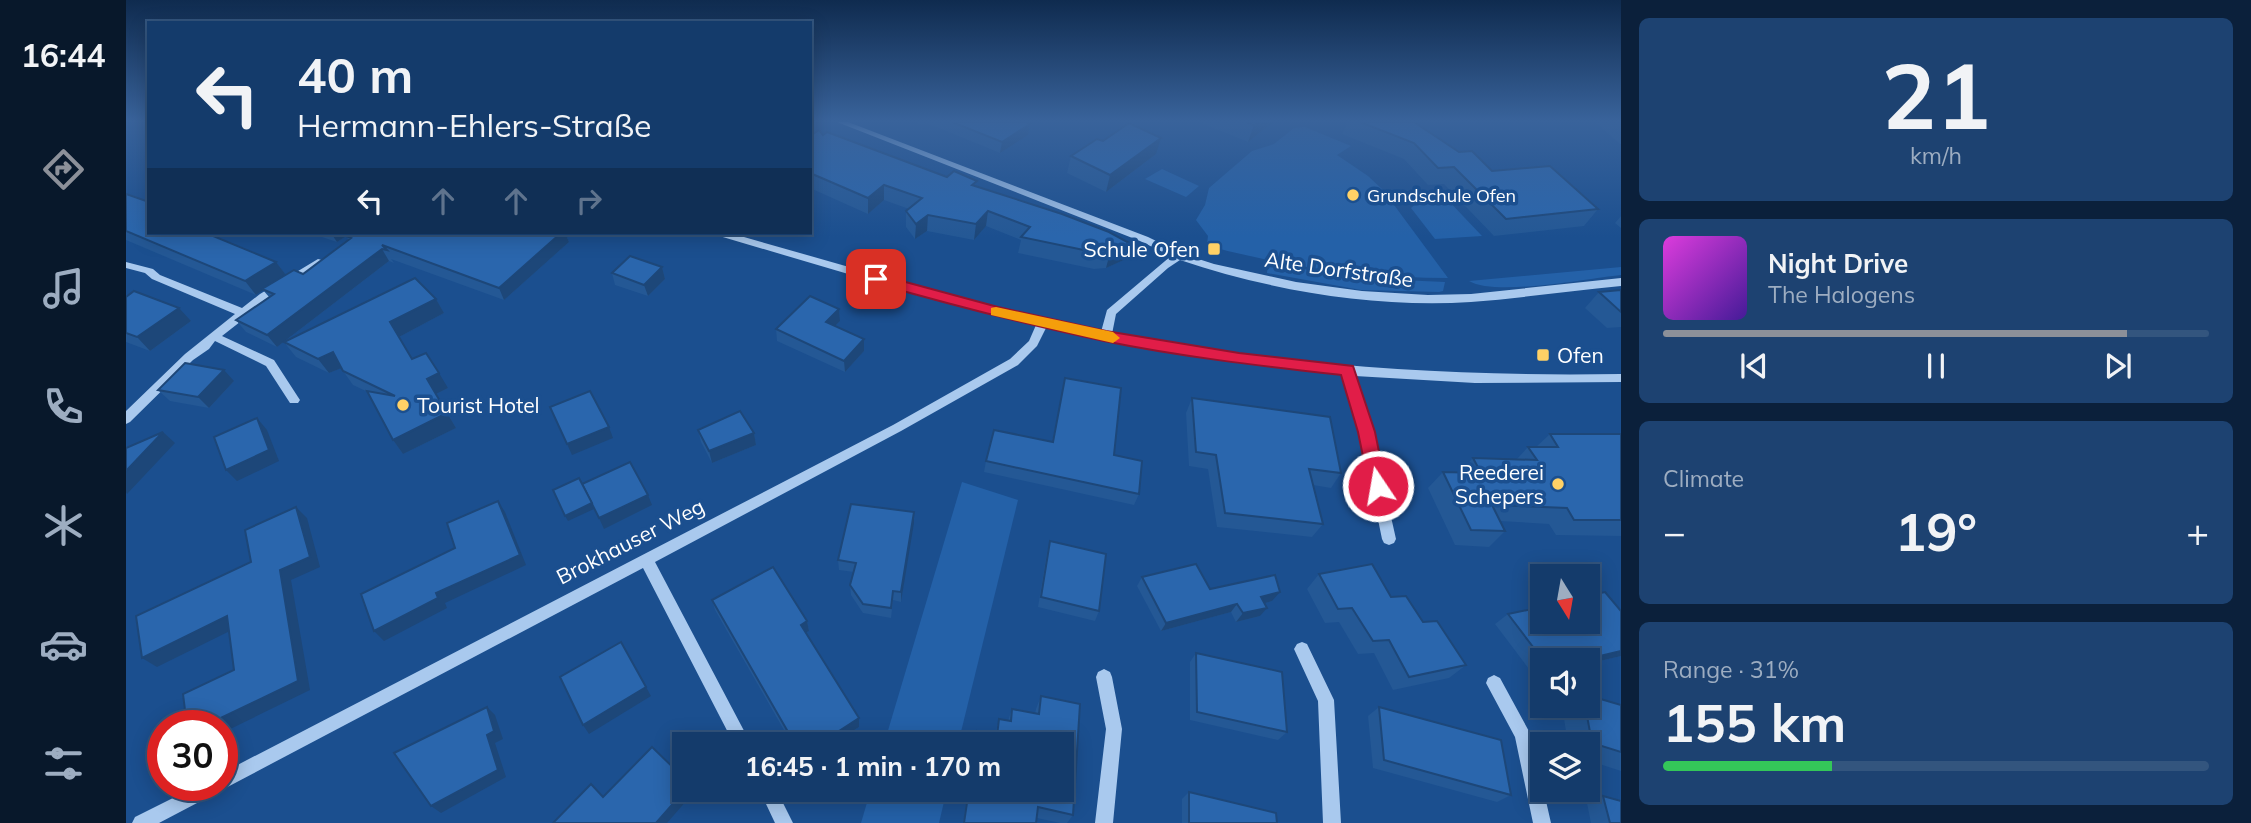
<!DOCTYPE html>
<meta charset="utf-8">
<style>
:root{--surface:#143b6b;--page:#1d4271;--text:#f1f3f6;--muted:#9dadc1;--line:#33557e;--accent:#8c9099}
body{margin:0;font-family:Mulish,sans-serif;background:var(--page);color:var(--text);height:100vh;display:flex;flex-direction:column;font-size:26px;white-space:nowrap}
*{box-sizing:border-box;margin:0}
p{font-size:23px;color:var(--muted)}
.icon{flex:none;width:38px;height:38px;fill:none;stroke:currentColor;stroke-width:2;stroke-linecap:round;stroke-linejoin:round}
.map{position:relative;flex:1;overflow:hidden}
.sheet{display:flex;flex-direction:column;gap:18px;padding:18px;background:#0b203b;width:630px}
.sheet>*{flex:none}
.hud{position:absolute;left:21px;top:21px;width:665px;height:214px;border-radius:0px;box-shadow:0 4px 18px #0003,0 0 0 2px var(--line);background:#143b6b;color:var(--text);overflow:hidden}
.needle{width:46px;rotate:169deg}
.tools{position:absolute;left:1404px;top:564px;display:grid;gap:14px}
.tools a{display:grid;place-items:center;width:70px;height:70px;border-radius:0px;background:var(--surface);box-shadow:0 4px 18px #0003,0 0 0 2px var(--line);font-size:35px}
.speed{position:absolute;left:21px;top:710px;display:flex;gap:14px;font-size:35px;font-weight:700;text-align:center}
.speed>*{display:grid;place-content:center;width:91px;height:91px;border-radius:50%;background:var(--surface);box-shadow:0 4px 18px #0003,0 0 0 2px var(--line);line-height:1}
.speed .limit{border:10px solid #d22;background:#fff;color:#111}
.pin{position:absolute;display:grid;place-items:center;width:60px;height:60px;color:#fff;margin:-30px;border-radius:14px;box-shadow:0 4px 10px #0006}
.me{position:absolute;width:77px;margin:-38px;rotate:348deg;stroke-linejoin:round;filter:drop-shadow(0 0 5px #0008)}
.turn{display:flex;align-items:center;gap:24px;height:147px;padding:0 35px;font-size:32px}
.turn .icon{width:91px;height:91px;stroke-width:2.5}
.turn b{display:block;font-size:49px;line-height:60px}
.lanes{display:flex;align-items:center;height:66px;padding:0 35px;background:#0003;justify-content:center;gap:35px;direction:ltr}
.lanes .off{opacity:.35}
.big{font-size:52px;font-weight:700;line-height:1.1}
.sheet .card{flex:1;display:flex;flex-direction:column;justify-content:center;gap:10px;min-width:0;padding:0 24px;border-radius:10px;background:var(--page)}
.sheet .dial{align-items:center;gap:0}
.dial b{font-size:91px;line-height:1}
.song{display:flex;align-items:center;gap:21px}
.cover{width:84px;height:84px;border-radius:10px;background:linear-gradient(135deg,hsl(300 70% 55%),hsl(260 70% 35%))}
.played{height:7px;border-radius:4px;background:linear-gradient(90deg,var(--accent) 85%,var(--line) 85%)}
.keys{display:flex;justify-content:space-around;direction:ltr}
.heat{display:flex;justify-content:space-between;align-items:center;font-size:38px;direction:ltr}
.charge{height:10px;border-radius:5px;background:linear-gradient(90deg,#34c759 31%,var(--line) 0)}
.trip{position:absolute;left:546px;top:732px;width:402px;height:70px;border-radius:0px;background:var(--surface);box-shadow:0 4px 18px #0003,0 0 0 2px var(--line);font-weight:700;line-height:70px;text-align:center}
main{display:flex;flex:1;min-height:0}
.tabs{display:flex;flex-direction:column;width:126px;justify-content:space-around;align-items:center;background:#08182b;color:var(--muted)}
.tabs .icon{width:49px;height:49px}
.tabs .current{color:var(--accent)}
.tabs b{font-size:32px;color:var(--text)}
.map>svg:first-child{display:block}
.green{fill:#2461a8}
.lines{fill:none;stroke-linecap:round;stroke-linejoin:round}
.minor{fill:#a9c9ee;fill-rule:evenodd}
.wall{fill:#245895}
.shaded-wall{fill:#1d4779}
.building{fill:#2a66ad;stroke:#1d4779;stroke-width:2}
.route{fill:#e11d48;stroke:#92132f;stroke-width:2}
.slow{fill:#f59e0b}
.poi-dot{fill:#ffd166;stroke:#1b4f8f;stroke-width:2.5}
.labels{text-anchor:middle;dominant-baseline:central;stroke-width:7;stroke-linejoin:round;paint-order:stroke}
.far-poi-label{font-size:18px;fill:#fff;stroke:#1b4f8f;text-anchor:start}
.poi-label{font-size:21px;fill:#fff;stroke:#1b4f8f;text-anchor:end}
.street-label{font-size:21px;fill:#fff;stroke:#1b4f8f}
</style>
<main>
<nav class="tabs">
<b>16:44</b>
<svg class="icon current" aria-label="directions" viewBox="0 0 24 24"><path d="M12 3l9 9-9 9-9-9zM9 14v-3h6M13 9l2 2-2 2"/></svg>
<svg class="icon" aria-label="music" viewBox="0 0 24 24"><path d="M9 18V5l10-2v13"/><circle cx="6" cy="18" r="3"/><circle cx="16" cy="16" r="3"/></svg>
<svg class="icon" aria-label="phone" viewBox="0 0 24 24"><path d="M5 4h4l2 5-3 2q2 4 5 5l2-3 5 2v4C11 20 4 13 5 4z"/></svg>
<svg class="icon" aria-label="climate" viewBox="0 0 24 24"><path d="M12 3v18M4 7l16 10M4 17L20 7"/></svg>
<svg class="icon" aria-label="car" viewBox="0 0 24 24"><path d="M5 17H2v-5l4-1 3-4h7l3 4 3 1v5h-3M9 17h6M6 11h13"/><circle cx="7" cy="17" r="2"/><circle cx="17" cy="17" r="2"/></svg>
<svg class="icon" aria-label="filters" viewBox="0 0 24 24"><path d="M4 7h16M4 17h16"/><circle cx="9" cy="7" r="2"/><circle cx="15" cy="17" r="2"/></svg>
</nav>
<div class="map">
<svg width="1495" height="823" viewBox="0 0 1495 823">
<rect width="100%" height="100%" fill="#1b4f8f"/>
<!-- green -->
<g class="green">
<path d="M1179 127 1225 146 1211 155 1242 176 1257 190 1322 278C1258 278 1196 272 1133 258 1116 254 1096 251 1081 244L1082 236 1070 220 1079 205 1083 188 1126 151 1148 144 1168 128Z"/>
<path d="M1036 169 1073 186 1060 197 1019 179Z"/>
<path d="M1318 196 1356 236 1309 239 1285 208 1293 201 1291 198Z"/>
<path d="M1142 263 1230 278 1319 282 1317 291 1313 292 1235 290 1141 273Z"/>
<path d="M1495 267V275C1464 278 1370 297 1343 281Z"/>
<path d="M836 482 892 500 832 744H758Z"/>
<path d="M745 789H821L813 823H735Z"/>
</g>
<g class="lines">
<!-- minor -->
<g class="minor">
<path d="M711 122H722L1022 237 1057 254 1088 264 1170 282 1236 291 1302 295 1345 294 1495 278V286C1445 291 1395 298 1345 302 1249 308 1146 291 1054 260L1042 268 990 314 986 334C1156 365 1322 377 1495 374V382L1349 383 1229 376 1246 432 1270 539 1268 543 1263 545 1258 543 1256 539 1234 432 1217 375 1059 355 920 328 911 346 892 365 775 431 529 562 625 744H608L517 568 33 823H6L9 817 71 786H96V773L767 425 884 359 903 341 910 325 790 294 590 235 589 233H604L835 299 975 332 981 310 1045 256 1014 241Z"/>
<path d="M192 259 196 260V264L124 313 123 317 119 318 96 336 148 360 172 397 174 400 172 403H164L140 366 89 341 83 349 67 360 4 422 0 424V411L59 354 109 314 26 279 19 273 0 268V262L27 269 34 275 116 308 134 294Z"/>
<path d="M1176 642 1181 644 1208 700 1215 823H1197L1192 701 1168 649 1171 644Z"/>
<path d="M978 669 984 672 986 677 996 729 987 823H969L980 729 970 677 972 672Z"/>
<path d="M1368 675 1374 678 1405 735 1425 823H1407L1389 737 1360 683 1362 678Z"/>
<path d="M633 789H650L667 823H649Z"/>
</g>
</g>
<!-- wall -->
<g class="wall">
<path d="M789 122H900L904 124 902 135 874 153 801 123 796 125Z"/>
<path d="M1073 122H1147L1122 142Z"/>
<path d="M1222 122H1294L1291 124 1333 152 1366 171 1472 209 1458 226 1368 236 1318 184 1302 185 1278 159 1216 134Z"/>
<path d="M1469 122H1495V144H1494Z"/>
<path d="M697 135 851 186 1000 259 980 268 968 269 892 253 895 240 860 226 848 240 801 231 789 239 780 227V211L783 209 758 200 742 214 684 188V136Z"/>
<path d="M977 141 1030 154 980 192 941 173 945 156Z"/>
<path d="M0 194 23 233 150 262 160 275 177 274 222 239 220 236 211 242 184 233H370L377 235 380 233H439L443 242 378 300 265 259 268 263 263 261 151 347 120 332 110 320 143 297 137 290 130 295 0 240Z"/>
<path d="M1495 216V228L1489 223Z"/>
<path d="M536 267 539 279 522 296 489 285 486 273Z"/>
<path d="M1495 290V327L1481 328 1459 308 1473 292Z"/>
<path d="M0 297 65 321 24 351 0 342Z"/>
<path d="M310 299 318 313 273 337 286 359 322 388 310 394 330 428 277 454 267 440 242 392 227 385 215 368 203 373 170 357 158 342Z"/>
<path d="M713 309 714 321 709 326 738 339V351L719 372 651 341 650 329Z"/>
<path d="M939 378 1013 494 1008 505 858 472 860 461 926 442Z"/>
<path d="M108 381 83 408 44 401 32 390Z"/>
<path d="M1066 398 1215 473 1205 488 1187 485 1197 524 1186 537 1091 527 1082 469 1063 466 1060 413Z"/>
<path d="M572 430 628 433 630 445 586 463 575 442Z"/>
<path d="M1424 434H1495V536L1430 535 1423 524 1374 521 1379 531 1363 547 1329 545 1302 488 1317 472H1333L1347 458 1390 460 1402 447H1410Z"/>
<path d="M788 512 775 602 767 600 765 618 737 613 725 595 724 585 728 572 713 570 712 560Z"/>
<path d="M924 541 973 611 969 621 912 607 921 552Z"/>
<path d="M1193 574 1265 597 1297 622 1340 665 1323 678 1267 690 1248 653 1232 654 1213 622 1199 623 1181 589Z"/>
<path d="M1016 577 1084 589 1146 601 1139 603 1134 616 1110 622 1105 612 1035 631 1011 586Z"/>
<path d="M586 600 681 621 683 631 679 632 733 718V727L706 744H666L589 610Z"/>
<path d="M1495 611V656L1461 664V660H1416V675L1409 677 1369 624 1382 614Z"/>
<path d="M1070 653 1161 732 1152 740 1064 720V662Z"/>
<path d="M915 696 954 704 947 815 941 823H934L911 818 910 823H837L842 789H936V744H848L851 731 869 735 873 719 882 721 886 709 909 714 910 709Z"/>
<path d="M1437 705H1495V771L1461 760V744H1442L1436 706Z"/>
<path d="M1253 707 1385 795 1371 802 1247 768 1242 716Z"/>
<path d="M1063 792 1151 823H1056V799Z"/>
<path d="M1477 796 1495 823H1465L1461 803Z"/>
</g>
<!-- shaded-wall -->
<g class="shaded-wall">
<path d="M1132 122H1147L1122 142 1128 125Z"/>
<path d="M904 124 902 135 874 153 876 142Z"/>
<path d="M1035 138 1030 154 980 192 984 175Z"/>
<path d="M758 185V200L742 214V198Z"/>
<path d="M862 211 860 226 848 240 850 224Z"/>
<path d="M802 215 801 231 789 239 790 224Z"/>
<path d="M205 233H225L211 242Z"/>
<path d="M435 233H439L443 242 378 300 373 288Z"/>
<path d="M1005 244 1000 259 980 268 984 253Z"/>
<path d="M256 249 263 261 151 347 141 335Z"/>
<path d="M150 262 160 275 130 295 119 281Z"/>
<path d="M536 267 539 279 522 296 518 285Z"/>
<path d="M310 299 318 313 273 337 264 322Z"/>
<path d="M53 308 65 321 24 351 11 337Z"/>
<path d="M713 309 714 321 701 334 700 322Z"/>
<path d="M738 339V351L719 372 718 361Z"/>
<path d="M207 352 218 367 203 373 192 359Z"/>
<path d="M98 370 108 381 83 408 72 397Z"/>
<path d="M313 373 322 388 310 394 330 428 277 454 267 440 301 379Z"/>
<path d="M131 418 141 430 153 461 111 481 100 470Z"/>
<path d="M483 427 487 438 446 455 441 444Z"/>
<path d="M37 432 49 443 1 494 0 492V471Z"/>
<path d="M628 433 630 445 586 463 583 451Z"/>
<path d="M522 495 526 505 478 529 473 518Z"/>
<path d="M372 501 379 512 400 565 319 603 321 608 258 641 248 631 310 593Z"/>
<path d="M466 503 468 509 442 521 439 516Z"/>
<path d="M170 507 181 518 194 567 165 580 184 690 96 733V726H78L172 681 154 570Z"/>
<path d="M788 512V523L775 602V592Z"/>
<path d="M1154 592 1146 601 1129 606 1135 597Z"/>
<path d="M1111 604 1105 612 1035 631 1040 623Z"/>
<path d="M1141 608 1134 616 1110 622 1117 613Z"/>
<path d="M101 616 114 626 31 667 16 658Z"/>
<path d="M681 621 683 631 676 634 675 625Z"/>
<path d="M1495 651V656L1461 664V660H1457Z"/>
<path d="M520 687 525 696 463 734 457 725Z"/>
<path d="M361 707 369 715 377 739 369 743 380 777 315 813 305 806 361 735Z"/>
<path d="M733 718V727L706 744H693Z"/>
<path d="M560 789H567L569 791 541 823H530Z"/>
</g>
<!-- building -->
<g class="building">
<path d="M826 122H900L904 124 876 142Z"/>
<path d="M1120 122H1132L1128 125Z"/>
<path d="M1234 122H1288L1333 152 1346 151 1366 171 1424 166 1472 209 1380 219 1328 167 1312 168 1288 143Z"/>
<path d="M1003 123 1035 138 984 175 945 156 971 139 977 141Z"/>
<path d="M693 130 697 135 701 132 821 177 828 171 851 181 846 185 936 214 983 232 1005 244 984 253H972L895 237 904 227 862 211 850 224 802 215 790 224 780 211 796 198 758 185 742 198 684 173V136Z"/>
<path d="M0 194 23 202V233H80L150 262 119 281 0 231Z"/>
<path d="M224 233H370L377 235 380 233H435L373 288 256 245 261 250 256 249 141 335 110 320 148 294 136 289 168 270 177 274 225 238 220 236Z"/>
<path d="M504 256 536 267 518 285 486 273Z"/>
<path d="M289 278 310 299 264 322 286 359 300 353 313 373 301 379 321 413 267 440 241 391 269 396 217 371 207 352 192 359 158 342Z"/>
<path d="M1495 290V312L1473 292Z"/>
<path d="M8 291 53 308 11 337 0 333V297Z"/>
<path d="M684 296 713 309 700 322 738 339 718 361 650 329Z"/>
<path d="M59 363 98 370 72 397 32 390Z"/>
<path d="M939 378 995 388 988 455 1016 461 1013 494 860 461 868 430 927 442Z"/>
<path d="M464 391 483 427 441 444 424 407Z"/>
<path d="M1066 398 1204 417 1215 473 1183 469 1197 524 1099 513 1090 455 1070 452Z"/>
<path d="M614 411 628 433 583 451 572 430Z"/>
<path d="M131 418 143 450 100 470 88 437Z"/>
<path d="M37 432 0 471V448Z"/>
<path d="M1424 434H1495V520H1448L1441 508 1366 505 1379 531 1345 530 1317 472 1355 473 1347 458 1411 460 1402 447H1432Z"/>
<path d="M504 462 522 495 473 518 456 484Z"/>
<path d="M453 478 466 503 439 516 427 490Z"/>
<path d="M372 501 394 555 310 593 312 598 248 631 235 594 329 548 321 523Z"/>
<path d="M725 504 788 512 775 592 767 591 765 608 737 604 724 585 730 563 712 560Z"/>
<path d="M170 507 184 557 154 570 172 681 78 726H61L57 694 108 670 101 616 16 658 10 616 125 562 119 530Z"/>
<path d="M924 541 980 554 973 611 915 597Z"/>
<path d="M1070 564 1084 589 1149 575 1154 592 1135 597 1141 608 1117 613 1111 604 1040 623 1016 577Z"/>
<path d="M1246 564 1265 597 1280 596 1297 622 1311 621 1340 665 1283 677 1263 640 1247 641 1226 608 1212 609 1193 574Z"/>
<path d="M647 567 681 621 675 625 733 718 693 744H669L586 600Z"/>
<path d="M1479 592 1495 611V651L1457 660H1417L1382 614 1416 607V621H1461V596Z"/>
<path d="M495 642 520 687 457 725 434 677Z"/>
<path d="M1070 653 1156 672 1161 732 1071 712Z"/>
<path d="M1461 695 1495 705V752L1466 743 1459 705H1461Z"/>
<path d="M915 696 954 704 947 815 912 807 910 823H838L843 789H936V744H850L851 731 871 736 873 719 885 721 886 709 913 714Z"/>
<path d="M361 707 368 731 361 735 372 770 305 806 268 753Z"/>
<path d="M1253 707 1375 740 1385 795 1258 760Z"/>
<path d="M526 747 558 778V789H560L530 823H427L465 784 477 797Z"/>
<path d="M1063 792 1150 813 1151 823H1063Z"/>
<path d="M1477 796 1495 801V823H1484Z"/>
</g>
<!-- sky -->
<linearGradient id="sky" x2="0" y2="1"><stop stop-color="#0f2b4f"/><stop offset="0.51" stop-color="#39639b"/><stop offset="1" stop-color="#39639b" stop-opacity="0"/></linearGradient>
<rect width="1495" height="237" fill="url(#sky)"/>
<!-- route -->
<path class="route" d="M750 274 872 307 980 331 1113 353 1227 366 1249 432 1260 486 1258 491H1246L1243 486 1232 432 1215 375C1136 366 1056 357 978 341 899 324 822 304 745 282V276Z"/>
<!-- slow -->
<path class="slow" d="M870 307 987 332 994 338 987 343 865 315V308Z"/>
<!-- markers -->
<g class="poi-dot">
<circle cx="1227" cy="195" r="7"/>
<rect x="1081" y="242" width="14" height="14" rx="3.5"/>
<rect x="1410" y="348" width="14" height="14" rx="3.5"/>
<circle cx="277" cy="405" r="7"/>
<circle cx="1432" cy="484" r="7"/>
</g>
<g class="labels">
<!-- far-poi labels -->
<g class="far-poi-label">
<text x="1241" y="195">Grundschule Ofen</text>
</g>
<!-- poi labels -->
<g class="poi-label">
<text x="1074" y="249">Schule Ofen</text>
<text x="1431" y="355" text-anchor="start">Ofen</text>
<text x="291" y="405" text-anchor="start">Tourist Hotel</text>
<text x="1418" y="472">Reederei<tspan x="1418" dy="24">Schepers</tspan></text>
</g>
<!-- street labels -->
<g class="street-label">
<text transform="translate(1213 269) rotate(8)">Alte Dorfstraße</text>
<text transform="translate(504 541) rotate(-27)">Brokhauser Weg</text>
</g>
</g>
</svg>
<div class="tools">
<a><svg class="needle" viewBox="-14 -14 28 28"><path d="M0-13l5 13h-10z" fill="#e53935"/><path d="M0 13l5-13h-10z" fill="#9dadc1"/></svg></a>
<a><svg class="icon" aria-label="sound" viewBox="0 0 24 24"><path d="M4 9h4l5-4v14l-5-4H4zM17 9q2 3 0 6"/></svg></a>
<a><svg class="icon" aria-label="layers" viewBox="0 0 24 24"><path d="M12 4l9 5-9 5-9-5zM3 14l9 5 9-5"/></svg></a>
</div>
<div class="speed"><div class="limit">30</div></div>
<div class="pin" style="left:750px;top:279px;background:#d93025"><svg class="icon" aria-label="arrive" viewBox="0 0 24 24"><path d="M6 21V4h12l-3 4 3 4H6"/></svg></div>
<svg class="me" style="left:1252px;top:486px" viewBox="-20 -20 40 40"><circle r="17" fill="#e11d48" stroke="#fff" stroke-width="3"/><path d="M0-11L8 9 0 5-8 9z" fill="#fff"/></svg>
<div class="trip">16:45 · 1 min · 170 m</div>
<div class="hud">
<div class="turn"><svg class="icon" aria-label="left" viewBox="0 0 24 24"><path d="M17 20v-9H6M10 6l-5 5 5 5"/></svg><div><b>40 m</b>Hermann-Ehlers-Straße</div></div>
<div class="lanes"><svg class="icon" aria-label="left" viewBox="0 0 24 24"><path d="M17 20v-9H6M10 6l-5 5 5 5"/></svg><svg class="icon off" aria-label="ahead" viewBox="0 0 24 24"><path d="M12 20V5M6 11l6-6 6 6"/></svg><svg class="icon off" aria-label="ahead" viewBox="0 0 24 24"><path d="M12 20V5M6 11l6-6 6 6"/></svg><svg class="icon off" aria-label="right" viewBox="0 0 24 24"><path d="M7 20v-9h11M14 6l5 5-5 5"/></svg></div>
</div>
</div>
<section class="sheet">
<div class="card dial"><b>21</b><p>km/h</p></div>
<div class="card">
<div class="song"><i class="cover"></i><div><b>Night Drive</b><p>The Halogens</p></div></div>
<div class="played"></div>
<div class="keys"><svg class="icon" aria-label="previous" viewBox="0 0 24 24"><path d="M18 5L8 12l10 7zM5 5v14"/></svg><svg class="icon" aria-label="pause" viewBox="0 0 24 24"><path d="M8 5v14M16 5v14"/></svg><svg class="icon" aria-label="next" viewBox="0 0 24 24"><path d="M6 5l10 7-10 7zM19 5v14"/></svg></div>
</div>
<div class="card"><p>Climate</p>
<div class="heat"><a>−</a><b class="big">19°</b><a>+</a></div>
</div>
<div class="card"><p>Range · 31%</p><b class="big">155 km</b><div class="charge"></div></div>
</section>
</main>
